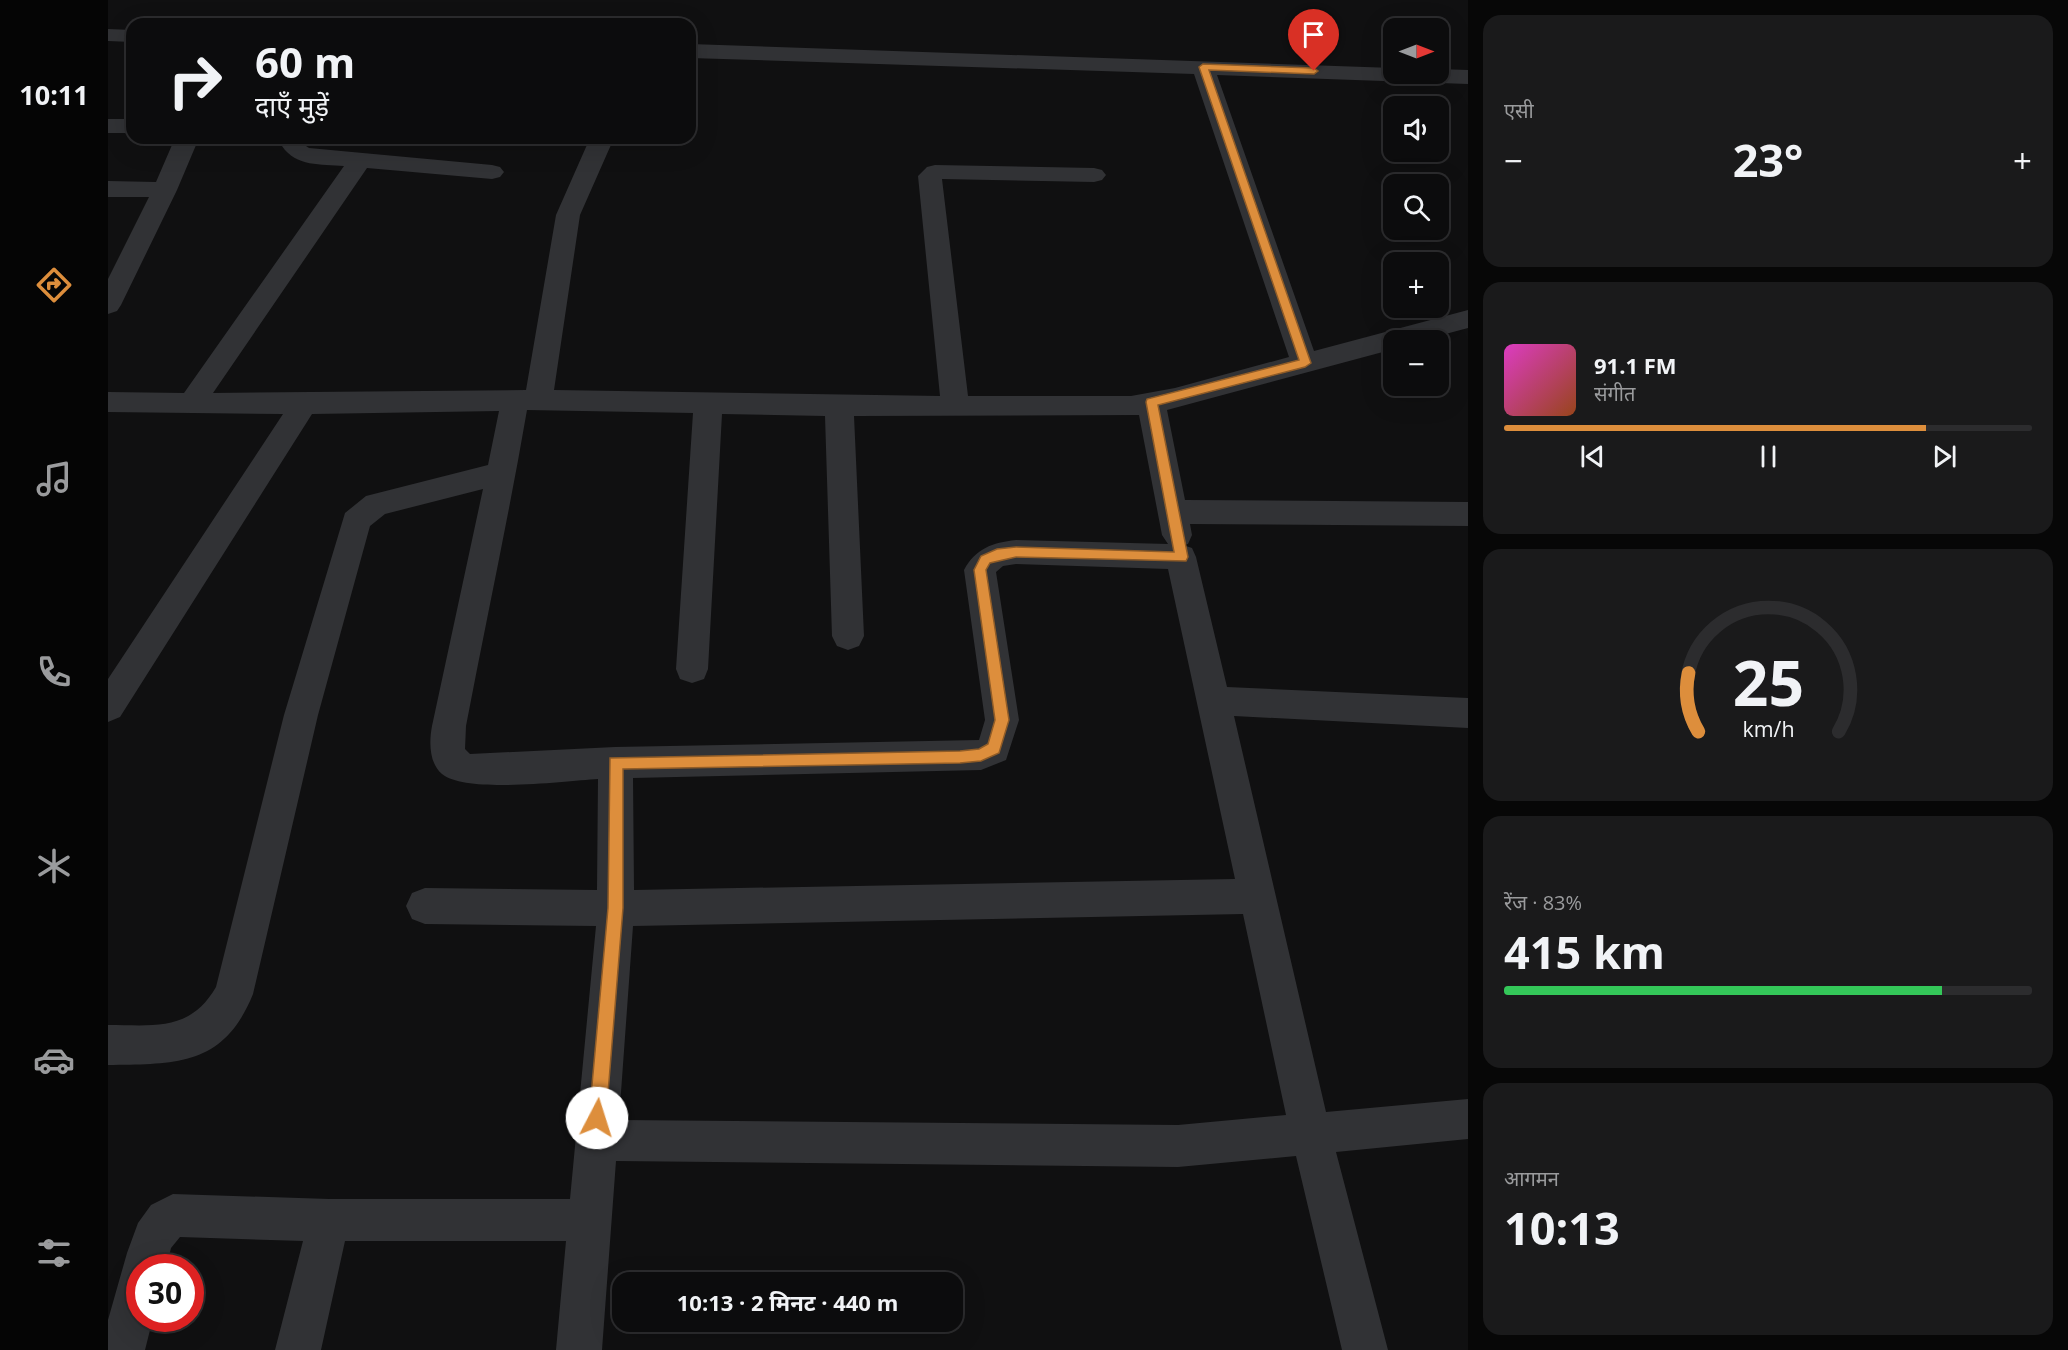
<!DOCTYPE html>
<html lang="hi">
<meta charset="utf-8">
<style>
:root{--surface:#0c0c0d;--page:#1a1a1b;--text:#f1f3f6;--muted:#9a9b9d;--line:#2c2c2e;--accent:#dd8e3c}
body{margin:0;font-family:"Open Sans","Noto Sans Devanagari",sans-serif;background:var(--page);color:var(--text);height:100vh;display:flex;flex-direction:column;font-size:22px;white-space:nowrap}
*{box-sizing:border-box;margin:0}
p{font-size:20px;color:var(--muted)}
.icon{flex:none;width:33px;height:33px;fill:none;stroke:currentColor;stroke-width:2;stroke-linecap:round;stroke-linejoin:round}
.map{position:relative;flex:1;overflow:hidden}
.details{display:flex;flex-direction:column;gap:15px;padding:15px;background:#070707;width:600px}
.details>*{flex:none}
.guide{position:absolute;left:18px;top:18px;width:570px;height:126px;border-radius:18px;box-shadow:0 6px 24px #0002,0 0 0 2px var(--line);background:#0c0c0d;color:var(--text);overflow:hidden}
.needle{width:39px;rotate:90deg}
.fabs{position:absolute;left:1275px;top:18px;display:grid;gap:12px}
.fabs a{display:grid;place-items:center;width:66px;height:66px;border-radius:12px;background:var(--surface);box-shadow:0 6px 24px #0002,0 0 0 2px var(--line);font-size:30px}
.speed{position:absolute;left:18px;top:1254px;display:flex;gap:12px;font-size:30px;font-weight:700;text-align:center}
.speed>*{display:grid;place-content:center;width:78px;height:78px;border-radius:50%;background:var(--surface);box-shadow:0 6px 24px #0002,0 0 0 2px var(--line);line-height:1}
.speed .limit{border:9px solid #d22;background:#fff;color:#111}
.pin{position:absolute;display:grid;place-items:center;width:51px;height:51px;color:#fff;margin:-62px -26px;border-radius:50% 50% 50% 0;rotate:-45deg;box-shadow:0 0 6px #0007}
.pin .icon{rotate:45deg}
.me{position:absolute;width:66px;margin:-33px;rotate:5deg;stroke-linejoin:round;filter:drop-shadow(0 0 4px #0008)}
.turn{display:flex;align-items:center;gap:21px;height:126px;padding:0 30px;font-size:27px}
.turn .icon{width:78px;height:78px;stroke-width:2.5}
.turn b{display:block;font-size:42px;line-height:51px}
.big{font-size:45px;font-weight:700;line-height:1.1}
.details .tile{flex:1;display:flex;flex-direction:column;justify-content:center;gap:9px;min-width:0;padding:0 21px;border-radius:18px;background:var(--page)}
.details .dial{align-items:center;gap:0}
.dial svg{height:156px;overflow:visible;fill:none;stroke:var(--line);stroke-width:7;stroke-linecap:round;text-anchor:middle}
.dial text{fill:var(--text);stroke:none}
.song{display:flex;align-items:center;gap:18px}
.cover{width:72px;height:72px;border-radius:9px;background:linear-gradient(135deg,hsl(310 70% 55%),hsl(20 70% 35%))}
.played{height:6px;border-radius:3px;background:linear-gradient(90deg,var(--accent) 80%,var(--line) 80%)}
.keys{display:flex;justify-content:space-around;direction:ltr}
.heat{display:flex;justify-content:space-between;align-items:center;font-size:33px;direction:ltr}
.charge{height:9px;border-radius:4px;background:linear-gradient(90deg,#34c759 83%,var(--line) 0)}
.trip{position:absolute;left:504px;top:1272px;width:351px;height:60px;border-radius:18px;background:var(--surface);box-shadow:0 6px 24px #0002,0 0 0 2px var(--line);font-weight:700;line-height:60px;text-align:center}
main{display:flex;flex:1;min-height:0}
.tab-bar{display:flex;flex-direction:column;width:108px;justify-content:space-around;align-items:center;background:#050505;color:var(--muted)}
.tab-bar .icon{width:42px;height:42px}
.tab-bar .selected{color:var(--accent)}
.tab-bar b{font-size:27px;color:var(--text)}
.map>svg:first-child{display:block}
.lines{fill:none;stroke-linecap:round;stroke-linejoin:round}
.minor{fill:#313235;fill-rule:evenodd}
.route{fill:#dd8e3c;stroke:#905c27;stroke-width:1.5}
</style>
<main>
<nav class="tab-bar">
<b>10:11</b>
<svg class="icon selected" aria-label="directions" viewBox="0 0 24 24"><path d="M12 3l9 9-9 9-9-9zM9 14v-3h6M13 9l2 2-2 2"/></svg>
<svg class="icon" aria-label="music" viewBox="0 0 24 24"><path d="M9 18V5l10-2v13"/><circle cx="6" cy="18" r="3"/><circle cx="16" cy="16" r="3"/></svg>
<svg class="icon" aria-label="phone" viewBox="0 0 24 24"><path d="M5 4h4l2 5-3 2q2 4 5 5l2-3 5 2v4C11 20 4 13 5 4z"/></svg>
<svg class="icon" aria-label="climate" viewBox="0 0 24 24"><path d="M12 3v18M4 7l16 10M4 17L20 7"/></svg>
<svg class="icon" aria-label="car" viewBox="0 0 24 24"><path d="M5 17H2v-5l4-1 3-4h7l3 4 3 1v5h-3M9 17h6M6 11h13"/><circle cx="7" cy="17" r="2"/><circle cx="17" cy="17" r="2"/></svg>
<svg class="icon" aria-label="filters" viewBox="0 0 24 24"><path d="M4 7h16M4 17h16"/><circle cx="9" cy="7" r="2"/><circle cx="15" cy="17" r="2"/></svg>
</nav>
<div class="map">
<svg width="1360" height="1350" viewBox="0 0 1360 1350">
<rect width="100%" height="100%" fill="#101011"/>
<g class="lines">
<!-- minor -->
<g class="minor">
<path d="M0 29 24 30V42L0 41Z"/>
<path d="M582 44 1286 68V74H1330V69L1360 70V84L1109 75 1206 351 1360 310V328L1315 340H1286V349L1059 410 1077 500 1360 502V526L1082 524 1084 535 1080 544 1075 545 1084 548 1088 557 1119 687 1360 698V728L1126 716 1218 1112 1360 1099V1139L1228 1152 1280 1350H1234L1188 1156 1070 1167 508 1161 494 1350H448L458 1241H237L213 1350H167L195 1241 72 1237 63 1248 58 1268H32V1318H45L37 1350H0V1320L19 1253 30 1223 43 1205 65 1194 221 1199H462L488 926 317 924 304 919 298 906 304 893 317 888 489 890 490 779C456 781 359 794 334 774 321 763 321 742 324 726L375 489 277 514 262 526 210 715 145 994C116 1066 69 1064 0 1065V1025C46 1025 82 1032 108 987L176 715 237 513 258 496 380 465 391 411 204 414 12 717 0 722V679L175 414 0 412V392L76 393 236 166C213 164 188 167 174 146L176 138H200L198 146 201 148 384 165 392 167 396 172 392 177 384 179 259 168 105 393 418 390 448 215 482 138H506L472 215 446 390 832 396 810 176 819 167 827 165 986 168 994 170 998 175 994 180 986 182 834 179 860 396H1023L1067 388 1181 357 1086 74 582 58ZM419 410 585 413 568 669 572 679 584 683 596 679 600 669 614 414 717 416 724 636 729 646 740 650 751 646 756 636 746 416 1031 415 1054 535 1060 544 908 540C884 543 868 548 856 570L877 720 871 740 507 747 362 754 357 749 358 726C378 621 401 515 419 410ZM908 564 1060 569 1127 879 526 890 525 778 873 770 898 760 911 720 888 572 895 566ZM1135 914 1178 1115 1070 1125 511 1120 525 926Z"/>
<rect x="0" y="119" width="24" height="14"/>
<path d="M67 138H91L69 190 13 305 9 311 0 314V279L41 197H0V181L48 182Z"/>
</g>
</g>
<!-- route -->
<path class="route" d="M1095 64 1206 68 1210 71 1206 74 1101 70 1203 363 1197 367 1050 405 1080 557 1078 561 908 557 882 563 878 570 901 720 891 753 873 761 852 763 515 769V908L498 1118 495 1124 489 1127 483 1124 481 1118 500 908 502 758 852 751 871 749 880 744 887 720 866 570 873 556 889 549 908 547 1066 552 1038 402 1039 399 1191 360 1091 67Z"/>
</svg>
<div class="fabs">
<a><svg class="needle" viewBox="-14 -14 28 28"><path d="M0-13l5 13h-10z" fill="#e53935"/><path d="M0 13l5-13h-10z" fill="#9a9b9d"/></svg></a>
<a><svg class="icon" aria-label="sound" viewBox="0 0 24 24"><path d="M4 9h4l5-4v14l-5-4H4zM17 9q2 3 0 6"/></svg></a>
<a><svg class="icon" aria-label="search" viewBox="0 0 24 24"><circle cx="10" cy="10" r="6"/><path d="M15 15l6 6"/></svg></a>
<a>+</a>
<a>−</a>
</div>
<div class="speed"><div class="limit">30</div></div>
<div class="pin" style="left:1206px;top:71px;background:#d93025"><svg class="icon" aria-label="arrive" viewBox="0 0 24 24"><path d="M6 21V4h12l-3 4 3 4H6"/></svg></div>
<svg class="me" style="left:489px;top:1118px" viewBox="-20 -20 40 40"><circle r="19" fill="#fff"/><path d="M0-13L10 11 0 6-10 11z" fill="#dd8e3c"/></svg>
<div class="trip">10:13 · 2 मिनट · 440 m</div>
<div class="guide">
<div class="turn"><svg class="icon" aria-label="right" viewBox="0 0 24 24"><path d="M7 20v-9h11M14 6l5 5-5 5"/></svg><div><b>60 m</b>दाएँ मुड़ें</div></div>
</div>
</div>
<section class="details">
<div class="tile"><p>एसी</p>
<div class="heat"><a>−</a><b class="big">23°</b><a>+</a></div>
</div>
<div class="tile">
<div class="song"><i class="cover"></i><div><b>91.1 FM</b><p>संगीत</p></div></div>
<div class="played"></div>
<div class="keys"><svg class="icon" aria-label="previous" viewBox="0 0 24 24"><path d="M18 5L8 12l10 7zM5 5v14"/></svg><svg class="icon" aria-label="pause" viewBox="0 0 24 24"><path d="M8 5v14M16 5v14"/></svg><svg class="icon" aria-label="next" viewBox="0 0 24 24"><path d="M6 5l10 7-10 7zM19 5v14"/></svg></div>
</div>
<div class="tile dial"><svg viewBox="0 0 100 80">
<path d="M14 69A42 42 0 1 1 86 69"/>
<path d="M14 69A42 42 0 0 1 9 39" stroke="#dd8e3c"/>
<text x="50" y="56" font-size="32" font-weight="700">25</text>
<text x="50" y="72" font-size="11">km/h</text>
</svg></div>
<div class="tile"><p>रेंज · 83%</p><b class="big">415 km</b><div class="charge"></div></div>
<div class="tile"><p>आगमन</p><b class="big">10:13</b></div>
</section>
</main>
